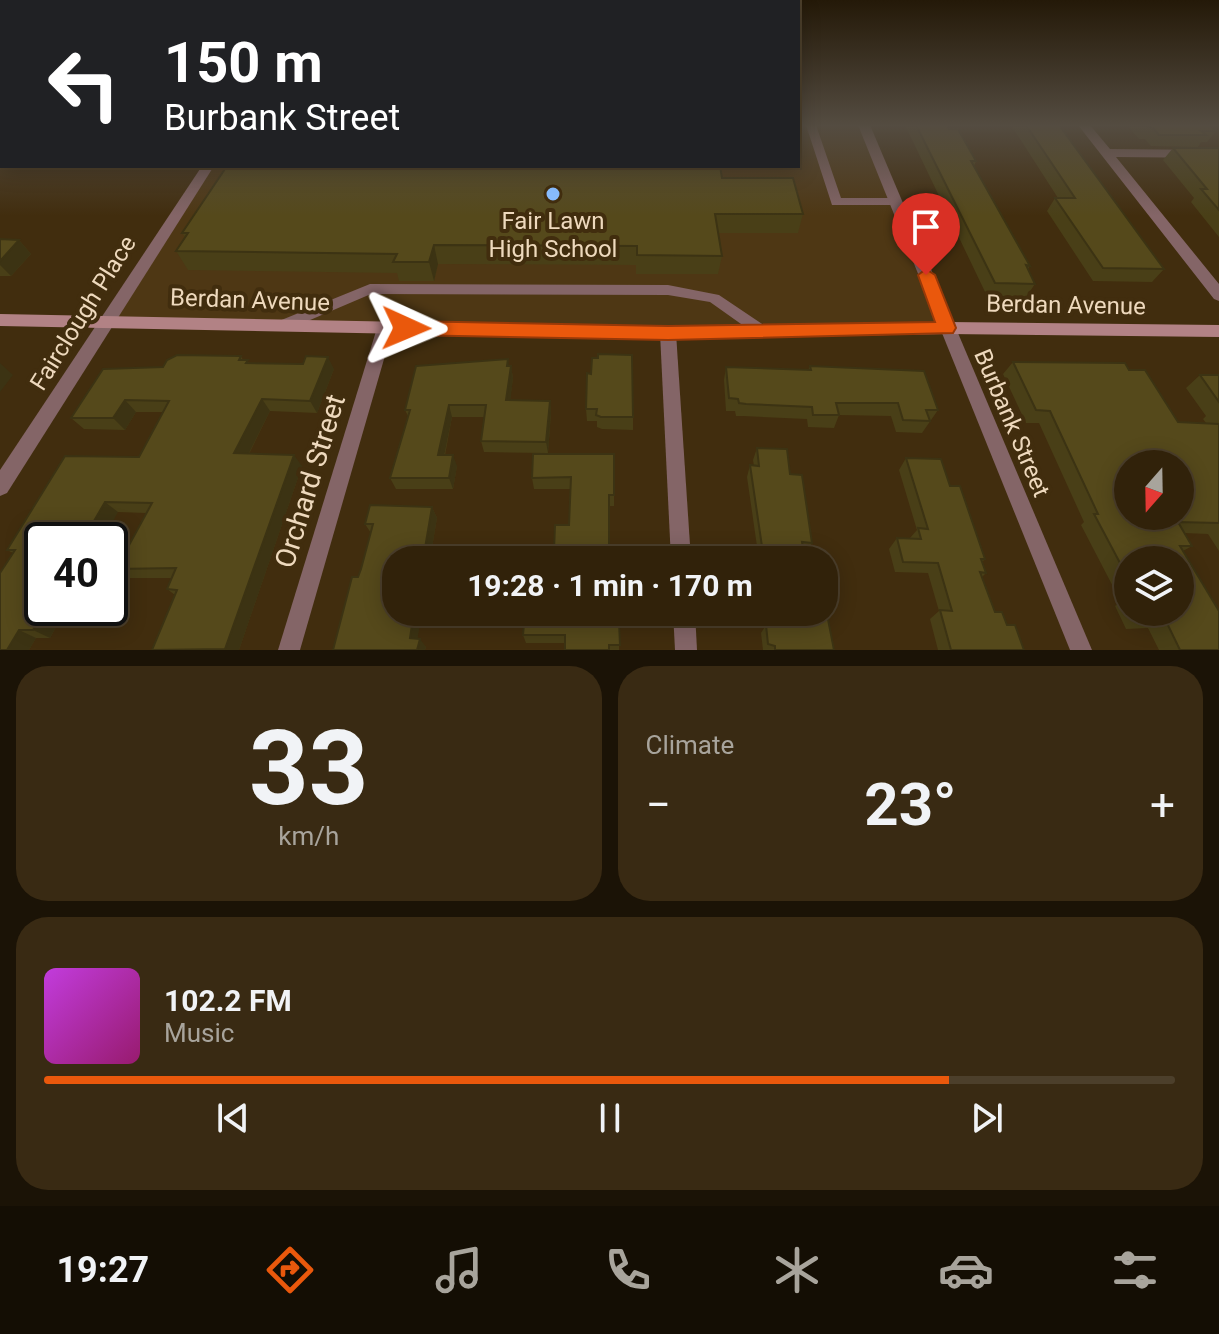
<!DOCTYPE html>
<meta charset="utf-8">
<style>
:root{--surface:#31220a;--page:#392a13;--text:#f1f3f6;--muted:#a8a49c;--line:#4c3f2b;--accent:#ea580c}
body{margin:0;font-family:Roboto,sans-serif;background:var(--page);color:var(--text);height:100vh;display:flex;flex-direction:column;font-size:30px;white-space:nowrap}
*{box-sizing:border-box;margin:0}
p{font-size:26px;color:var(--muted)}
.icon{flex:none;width:44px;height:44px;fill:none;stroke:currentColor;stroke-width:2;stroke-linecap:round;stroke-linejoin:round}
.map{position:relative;height:650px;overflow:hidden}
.details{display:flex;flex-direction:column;gap:16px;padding:16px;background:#1b1306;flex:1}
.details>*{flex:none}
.guide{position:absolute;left:0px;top:0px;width:800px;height:168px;box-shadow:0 4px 20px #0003,0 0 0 2px var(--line);background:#202124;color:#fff;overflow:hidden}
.needle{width:52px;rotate:200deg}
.buttons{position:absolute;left:1114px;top:450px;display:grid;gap:16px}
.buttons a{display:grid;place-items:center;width:80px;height:80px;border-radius:50%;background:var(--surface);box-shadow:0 4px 20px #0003,0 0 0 2px var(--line);font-size:40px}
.speed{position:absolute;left:24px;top:522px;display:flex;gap:16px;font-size:40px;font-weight:700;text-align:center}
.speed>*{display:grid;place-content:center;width:104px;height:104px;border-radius:50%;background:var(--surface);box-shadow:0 4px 20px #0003,0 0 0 2px var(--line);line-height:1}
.speed .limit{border:4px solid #111;border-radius:12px;background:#fff;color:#111}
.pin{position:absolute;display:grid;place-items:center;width:68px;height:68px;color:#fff;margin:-82px -34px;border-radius:50% 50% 50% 0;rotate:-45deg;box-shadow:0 0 8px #0007}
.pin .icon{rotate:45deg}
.me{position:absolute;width:88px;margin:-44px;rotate:91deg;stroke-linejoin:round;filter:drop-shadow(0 0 6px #0008)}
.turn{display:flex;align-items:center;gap:28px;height:168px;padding:0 32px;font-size:36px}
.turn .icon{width:104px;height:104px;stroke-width:2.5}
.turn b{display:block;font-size:56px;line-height:68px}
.big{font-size:60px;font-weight:700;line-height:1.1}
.details .card{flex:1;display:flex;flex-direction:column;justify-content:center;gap:12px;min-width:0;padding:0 28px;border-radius:32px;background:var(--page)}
.details .dial{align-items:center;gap:0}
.dial b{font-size:104px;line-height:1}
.song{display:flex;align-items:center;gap:24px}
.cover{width:96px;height:96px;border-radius:12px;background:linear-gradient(135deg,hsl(290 70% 55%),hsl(320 70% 35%))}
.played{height:8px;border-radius:4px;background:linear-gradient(90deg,var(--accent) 80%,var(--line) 80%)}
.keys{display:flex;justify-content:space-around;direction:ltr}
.heat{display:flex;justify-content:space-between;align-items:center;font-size:44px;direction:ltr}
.details .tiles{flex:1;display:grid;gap:16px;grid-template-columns:1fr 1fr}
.card:last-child{grid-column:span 2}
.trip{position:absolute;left:382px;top:546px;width:456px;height:80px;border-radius:32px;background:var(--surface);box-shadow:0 4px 20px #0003,0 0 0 2px var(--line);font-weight:700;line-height:80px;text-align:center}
.dock{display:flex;height:128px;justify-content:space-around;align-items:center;background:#140e04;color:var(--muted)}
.dock .icon{width:56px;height:56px}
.dock .on{color:var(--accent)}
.dock b{font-size:36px;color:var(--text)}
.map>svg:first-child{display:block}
.built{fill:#4e3714}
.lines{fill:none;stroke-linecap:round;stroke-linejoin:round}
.lane{fill:#846567;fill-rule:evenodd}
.street{fill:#846567;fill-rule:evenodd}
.secondary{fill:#b28285;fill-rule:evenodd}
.wall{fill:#493f17;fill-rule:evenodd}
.shaded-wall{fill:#3c3313}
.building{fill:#55491b;stroke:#3c3313;stroke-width:2;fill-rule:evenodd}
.route{fill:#ea580c;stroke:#983908;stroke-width:2}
.poi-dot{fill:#87bbfc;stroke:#412d0e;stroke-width:3}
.labels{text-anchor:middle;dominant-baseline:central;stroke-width:8;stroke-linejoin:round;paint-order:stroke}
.poi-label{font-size:24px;fill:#eed9bd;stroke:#412d0e}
.street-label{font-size:24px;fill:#eed9bd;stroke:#412d0e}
.near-street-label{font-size:28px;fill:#eed9bd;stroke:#412d0e}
</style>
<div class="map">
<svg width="1219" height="650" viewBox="0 0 1219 650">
<rect width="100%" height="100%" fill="#412d0e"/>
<!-- built -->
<path class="built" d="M798 125H864L947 328 668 333 106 320 208 166H798Z"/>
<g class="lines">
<!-- lane -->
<g class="lane">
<path d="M806 125H816L841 198H896L902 202 900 205H832Z"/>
<path d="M370 284 668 285 719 295 768 328 770 332 768 336H758L710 302 668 295 371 294 289 329H279L277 325 279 321Z"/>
</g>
<!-- street -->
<g class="street">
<path d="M858 125H870L1092 650H1070Z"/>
<path d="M1078 125H1090L1110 149 1219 150V158L1116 157 1219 284V301L1214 299Z"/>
<rect x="0" y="148" width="2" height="8"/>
<path d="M202 166H214L7 493 0 496V470Z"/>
<path d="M385 322 391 324 393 328 300 650H278L377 328 379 324Z"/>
<path d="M668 327 674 329 676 333 691 560H671L660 333 662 329Z"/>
<path d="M673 612H695L697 650H675Z"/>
</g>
<!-- secondary -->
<path class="secondary" d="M0 314 668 327 947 322 1219 325V337L947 334 668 339 0 326Z"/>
</g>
<!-- wall -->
<g class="wall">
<path d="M905 125H947L976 161 974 166 1030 266 1028 269 1035 284 1026 297 987 296Z"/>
<path d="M1011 125H1059L1164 269 1152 282 1093 281 1047 211 1055 198H1058Z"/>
<path d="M1127 125H1210L1216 131 1207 142H1201L1198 147 1151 146 1145 139H1139Z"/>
<path d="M1173 148H1219V237L1191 202 1194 198 1163 160Z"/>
<path d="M722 178 803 214 798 233H718L722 256 718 274H636V265L438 264 434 281H399L397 273 188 270 176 251 185 237 182 233Z"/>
<path d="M0 239 19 240 31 254 11 276H0Z"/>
<path d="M241 356 243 360 250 363 334 369 317 413 270 411 249 454 302 466 239 650H152L175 595 167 589 172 578H129L116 569 146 513 118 512 42 540V608L66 609 50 638H36L29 650H0L13 553 7 550 139 457 163 412H136L125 430 84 429 71 418 163 367Z"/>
<path d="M1013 362 1129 370 1178 422 1206 423 1203 419 1206 416 1186 388 1200 375H1219V551L1208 534 1184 533 1192 546 1183 551 1219 650H1159L1148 628 1126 629 1115 606 1121 602 1081 525 1084 522 1039 423H1026L1003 374ZM1128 560 1180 612H1128Z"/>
<path d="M509 366H511L513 378 510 400 550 401 551 413 548 453 484 452 481 441 485 417H452L445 455 457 466 453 489H396L390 478 408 416 405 410Z"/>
<path d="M810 366 938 410 922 433 896 432 891 416 839 415 834 428 808 427 807 419 743 416H736L735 411H726L724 380 726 367 808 370Z"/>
<path d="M591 374 633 417V430L602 429 597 427V421H587L586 409Z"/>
<path d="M757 448 790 474 812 543 806 553H803L805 560H759L747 477 750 465 754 466 753 460Z"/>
<path d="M614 454V506H609V560H555L554 550 569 525 570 489H534L532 478Z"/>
<path d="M906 458 950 486 985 559 982 562 986 573 982 577 995 612 1007 625 1024 650H938L930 619 939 611 928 573 895 572 889 549 897 538H910L917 530 899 470Z"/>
<path d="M432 507 437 518 430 560H396V612H422L417 639 426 647 425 650H333L361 569 371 533 365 524Z"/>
<path d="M766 612H824L834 650H763L761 633 766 625H767Z"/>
<path d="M609 621H619V650H565V643H526L523 635Z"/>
</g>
<!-- shaded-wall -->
<g class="shaded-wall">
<path d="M19 240 31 254 11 276 0 265V261Z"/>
<path d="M434 245 438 264 434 281 429 262Z"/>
<path d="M328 357 334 369 317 413 310 401Z"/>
<path d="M508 359 510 371 511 366 513 378 509 412 506 400Z"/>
<path d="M0 363 13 375 0 392Z"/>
<path d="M262 399 270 411 243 465 234 453Z"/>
<path d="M125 400 136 412 125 430 113 418Z"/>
<path d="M550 401 551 413 548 453 546 442Z"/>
<path d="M449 405 452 417 442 466 438 455Z"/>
<path d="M294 455 302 466 239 650H226L225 649Z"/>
<path d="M453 455 457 466 453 489 449 478Z"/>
<path d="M105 502 118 512 103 540H83Z"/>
<path d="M432 507 437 518 430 560H423Z"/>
<path d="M42 584V604L33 599Z"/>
<path d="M46 608 66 609 50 638 33 630Z"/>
<path d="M414 612H422L416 647 410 638Z"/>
<path d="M19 630 36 638 29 650H7Z"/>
<path d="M420 639 426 647 425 650H417Z"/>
</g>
<!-- building -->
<g class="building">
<path d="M916 125H947L949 129H958L976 161H971L1030 266 1026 265 1035 284 995 283Z"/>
<path d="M1026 125H1059L1164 269 1103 268 1055 198H1075Z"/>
<path d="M1145 125H1210L1216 131H1201L1206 135H1159L1153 128 1147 127Z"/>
<path d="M1173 148H1219V210L1201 189H1207Z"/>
<path d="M227 166H720L722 178H793L803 214H715L722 256 637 255V246L434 245 429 262H393L397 254 176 251 188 233H182Z"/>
<path d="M0 239 19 240 0 261Z"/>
<path d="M598 354 632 355 633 417H601L596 415 597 409H586L587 373 591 374 592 358H598Z"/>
<path d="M177 355 241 356 239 360H248L246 363 303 364 306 356 328 357 310 401 262 399 234 453 294 455 225 649 152 650 177 590 167 589 176 568 116 569 152 503 105 502 83 540H42V584L33 599 42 600V608H46L33 630H19L7 650H0V573L15 550H7L65 456 139 457 169 401 125 400 113 418H71L103 369 163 367 167 360Z"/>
<path d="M508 359 507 366H511L506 400 550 401 546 442 481 441 486 405H449L438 455H453L449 478H390L410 410H405L416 366Z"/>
<path d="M1013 362 1125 363 1129 370H1145L1178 422 1219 424V523L1178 522 1192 546H1180L1219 611V650H1180L1165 619 1142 620 1138 612H1180V560H1128V578L1094 514H1098L1050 411 1036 410ZM1128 464H1180V516H1128Z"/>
<path d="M810 366 924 371 938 410H926L930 421 903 420 898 403H836L839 415H813L812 407 746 404 739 403 738 399 729 398 726 367 811 370Z"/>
<path d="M1200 375H1219V402Z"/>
<path d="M757 448 787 449 790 474 802 475 812 543 802 542 805 560H764L750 465 759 466Z"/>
<path d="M533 454H614V495H609V560H569V550H554L555 525H569L571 477 532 478Z"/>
<path d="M906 458 941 459 950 486H960L985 559H981L986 573 980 572 995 612H1002L1007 625H1015L1024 650H951L940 610 952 611 938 563 903 562 897 538 921 539 918 528 928 529Z"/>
<path d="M370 505 432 507 423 560H396V612H414L410 638 420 639 417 650H333L352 577H358L361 569 373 524H365Z"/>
<path d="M824 609H826L834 650H775V646L768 644 766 625H772V612H824Z"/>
<path d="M525 612H609V621H619L620 645H609V650H565V635H523Z"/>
</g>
<!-- sky -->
<linearGradient id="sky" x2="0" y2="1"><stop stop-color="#241908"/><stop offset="0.58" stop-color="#544c41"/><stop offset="1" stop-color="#544c41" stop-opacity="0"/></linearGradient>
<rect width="1219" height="216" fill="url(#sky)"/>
<!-- route -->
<path class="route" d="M926 269 935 275 956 328 953 333 668 340 406 335 397 328 406 321 668 326 935 322 918 275Z"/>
<!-- markers -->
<circle class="poi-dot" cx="553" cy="194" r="8"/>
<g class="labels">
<!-- poi labels -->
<g class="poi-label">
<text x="553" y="221">Fair Lawn<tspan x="553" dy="28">High School</tspan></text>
</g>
<!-- street labels -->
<g class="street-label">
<text transform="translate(250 300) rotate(2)">Berdan Avenue</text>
<text transform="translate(1066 305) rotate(1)">Berdan Avenue</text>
<text transform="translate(83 313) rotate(-58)">Fairclough Place</text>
<text transform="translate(1012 423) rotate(67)">Burbank Street</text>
</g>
<!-- near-street labels -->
<g class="near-street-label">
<text transform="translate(310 481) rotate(-73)">Orchard Street</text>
</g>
</g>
</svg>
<div class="buttons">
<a><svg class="needle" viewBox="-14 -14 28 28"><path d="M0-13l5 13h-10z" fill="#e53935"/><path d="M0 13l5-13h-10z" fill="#a8a49c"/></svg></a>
<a><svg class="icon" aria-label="layers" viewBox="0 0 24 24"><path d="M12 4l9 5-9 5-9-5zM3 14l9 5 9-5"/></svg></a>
</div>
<div class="speed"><div class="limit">40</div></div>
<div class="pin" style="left:926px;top:275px;background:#d93025"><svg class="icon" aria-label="arrive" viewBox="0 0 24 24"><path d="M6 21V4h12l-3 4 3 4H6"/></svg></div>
<svg class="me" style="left:406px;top:328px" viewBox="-20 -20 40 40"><path d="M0-17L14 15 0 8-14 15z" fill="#ea580c" stroke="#fff" stroke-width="4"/></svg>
<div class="trip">19:28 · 1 min · 170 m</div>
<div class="guide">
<div class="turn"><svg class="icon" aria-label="left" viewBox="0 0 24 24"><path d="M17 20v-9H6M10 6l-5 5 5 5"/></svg><div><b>150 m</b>Burbank Street</div></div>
</div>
</div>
<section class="details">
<div class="tiles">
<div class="card dial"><b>33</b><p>km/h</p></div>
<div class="card"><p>Climate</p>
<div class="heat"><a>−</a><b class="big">23°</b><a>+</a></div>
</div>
<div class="card">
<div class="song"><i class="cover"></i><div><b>102.2 FM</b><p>Music</p></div></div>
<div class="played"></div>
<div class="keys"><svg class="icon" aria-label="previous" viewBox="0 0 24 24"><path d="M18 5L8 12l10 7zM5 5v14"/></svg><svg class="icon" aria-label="pause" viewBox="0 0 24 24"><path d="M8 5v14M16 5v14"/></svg><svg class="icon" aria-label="next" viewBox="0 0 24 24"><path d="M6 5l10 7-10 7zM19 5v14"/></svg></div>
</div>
</div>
</section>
<nav class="dock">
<b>19:27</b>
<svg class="icon on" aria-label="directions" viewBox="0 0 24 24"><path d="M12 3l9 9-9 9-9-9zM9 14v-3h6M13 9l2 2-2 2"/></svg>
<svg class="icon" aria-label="music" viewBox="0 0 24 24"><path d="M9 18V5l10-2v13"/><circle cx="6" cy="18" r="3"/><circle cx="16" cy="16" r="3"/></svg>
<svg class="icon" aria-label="phone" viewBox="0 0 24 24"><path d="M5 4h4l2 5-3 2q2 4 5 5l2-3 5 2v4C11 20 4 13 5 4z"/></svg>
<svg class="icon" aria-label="climate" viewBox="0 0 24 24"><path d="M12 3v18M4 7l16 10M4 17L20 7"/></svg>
<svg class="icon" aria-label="car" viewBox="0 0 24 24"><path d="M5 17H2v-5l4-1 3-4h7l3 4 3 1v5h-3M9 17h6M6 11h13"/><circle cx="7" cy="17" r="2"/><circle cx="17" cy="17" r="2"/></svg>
<svg class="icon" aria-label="filters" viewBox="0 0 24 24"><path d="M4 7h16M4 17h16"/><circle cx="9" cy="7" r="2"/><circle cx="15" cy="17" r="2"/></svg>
</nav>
